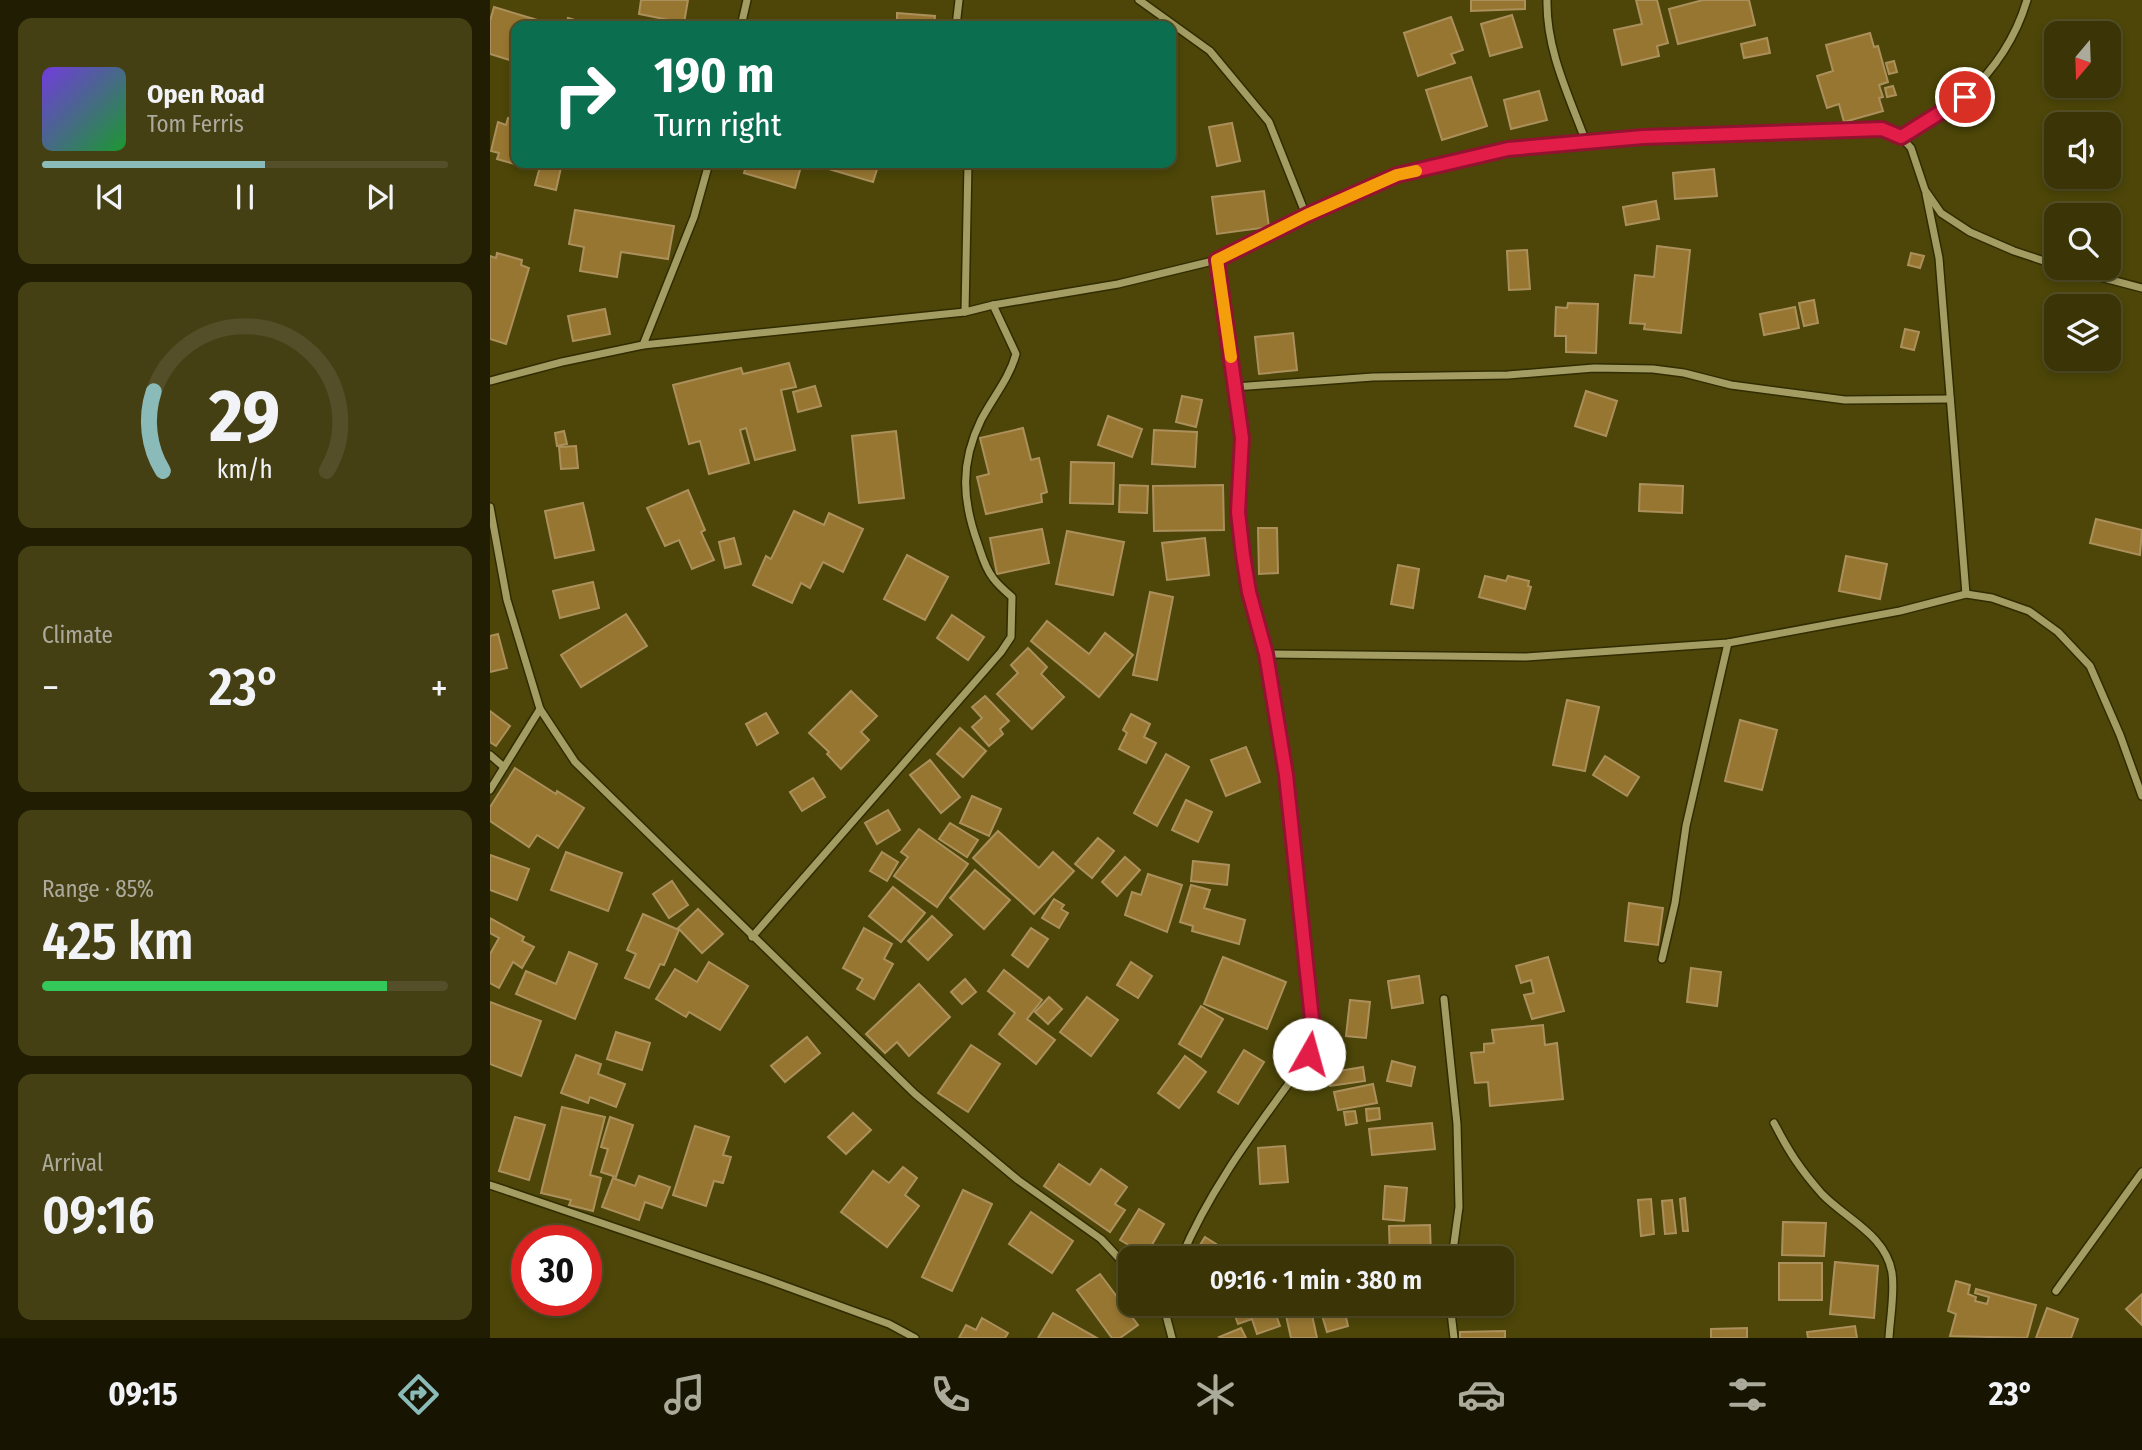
<!DOCTYPE html>
<meta charset="utf-8">
<style>
:root{--surface:#3a3406;--page:#453f14;--text:#f1f3f6;--muted:#abaa9b;--line:#544f28;--accent:#8bbbb9}
body{margin:0;font-family:"Fira Sans Condensed",sans-serif;background:var(--page);color:var(--text);height:100vh;display:flex;flex-direction:column;font-size:26px;white-space:nowrap}
*{box-sizing:border-box;margin:0}
p{font-size:23px;color:var(--muted)}
.icon{flex:none;width:38px;height:38px;fill:none;stroke:currentColor;stroke-width:2;stroke-linecap:round;stroke-linejoin:round}
.map{position:relative;flex:1;overflow:hidden}
.details{display:flex;flex-direction:column;gap:18px;padding:18px;background:#201d03;width:490px}
.details>*{flex:none}
.hud{position:absolute;left:21px;top:21px;width:665px;height:147px;border-radius:14px;box-shadow:0 4px 10px #0003,0 0 0 2px var(--line);background:#0b6e4f;color:#fff;overflow:hidden}
.needle{width:46px;rotate:199deg}
.controls{position:absolute;left:1554px;top:21px;display:grid;gap:14px}
.controls a{display:grid;place-items:center;width:77px;height:77px;border-radius:14px;background:var(--surface);box-shadow:0 4px 10px #0003,0 0 0 2px var(--line);font-size:35px}
.speed{position:absolute;left:21px;top:1225px;display:flex;gap:14px;font-size:35px;font-weight:700;text-align:center}
.speed>*{display:grid;place-content:center;width:91px;height:91px;border-radius:50%;background:var(--surface);box-shadow:0 4px 10px #0003,0 0 0 2px var(--line);line-height:1}
.speed .limit{border:10px solid #d22;background:#fff;color:#111}
.pin{position:absolute;display:grid;place-items:center;width:60px;height:60px;color:#fff;margin:-30px;border:4px solid #fff;border-radius:50%;box-shadow:0 2px 7px #0007}
.me{position:absolute;width:77px;margin:-38px;rotate:7deg;stroke-linejoin:round;filter:drop-shadow(0 0 5px #0008)}
.turn{display:flex;align-items:center;gap:24px;height:147px;padding:0 28px;font-size:32px}
.turn .icon{width:91px;height:91px;stroke-width:2.5}
.turn b{display:block;font-size:49px;line-height:60px}
.big{font-size:52px;font-weight:600;line-height:1.1}
.details .widget{flex:1;display:flex;flex-direction:column;justify-content:center;gap:10px;min-width:0;padding:0 24px;border-radius:14px;background:var(--page)}
.details .dial{align-items:center;gap:0}
.dial svg{height:182px;overflow:visible;fill:none;stroke:var(--line);stroke-width:7;stroke-linecap:round;text-anchor:middle}
.dial text{fill:var(--text);stroke:none}
.song{display:flex;align-items:center;gap:21px}
.cover{width:84px;height:84px;border-radius:10px;background:linear-gradient(135deg,hsl(260 70% 55%),hsl(130 70% 35%))}
.played{height:7px;border-radius:4px;background:linear-gradient(90deg,var(--accent) 55%,var(--line) 55%)}
.keys{display:flex;justify-content:space-around;direction:ltr}
.heat{display:flex;justify-content:space-between;align-items:center;font-size:38px;direction:ltr}
.charge{height:10px;border-radius:5px;background:linear-gradient(90deg,#34c759 85%,var(--line) 0)}
.trip{position:absolute;left:628px;top:1246px;width:396px;height:70px;border-radius:14px;background:var(--surface);box-shadow:0 4px 10px #0003,0 0 0 2px var(--line);font-weight:600;line-height:70px;text-align:center}
.tab-bar{display:flex;height:112px;justify-content:space-around;align-items:center;background:#171502;color:var(--muted)}
.tab-bar .icon{width:49px;height:49px}
.tab-bar .on{color:var(--accent)}
.tab-bar b{font-size:32px;color:var(--text)}
main{display:flex;flex:1;min-height:0}
.map>svg:first-child{display:block}
.building{fill:#977631;stroke:#ac905c;stroke-width:2}
.lines{fill:none;stroke-linecap:round;stroke-linejoin:round}
.minor-casing{stroke:#312c00;stroke-width:10}
.minor{stroke:#a39d63;stroke-width:7}
.route-casing{stroke:#92132f;stroke-width:18}
.route{stroke:#e11d48;stroke-width:12}
.slow{stroke:#f59e0b;stroke-width:12}
</style>
<main>
<section class="details">
<div class="widget">
<div class="song"><i class="cover"></i><div><b>Open Road</b><p>Tom Ferris</p></div></div>
<div class="played"></div>
<div class="keys"><svg class="icon" aria-label="previous" viewBox="0 0 24 24"><path d="M18 5L8 12l10 7zM5 5v14"/></svg><svg class="icon" aria-label="pause" viewBox="0 0 24 24"><path d="M8 5v14M16 5v14"/></svg><svg class="icon" aria-label="next" viewBox="0 0 24 24"><path d="M6 5l10 7-10 7zM19 5v14"/></svg></div>
</div>
<div class="widget dial"><svg viewBox="0 0 100 80">
<path d="M14 69A42 42 0 1 1 86 69"/>
<path d="M14 69A42 42 0 0 1 10 34" stroke="#8bbbb9"/>
<text x="50" y="56" font-size="32" font-weight="700">29</text>
<text x="50" y="72" font-size="11">km/h</text>
</svg></div>
<div class="widget"><p>Climate</p>
<div class="heat"><a>−</a><b class="big">23°</b><a>+</a></div>
</div>
<div class="widget"><p>Range · 85%</p><b class="big">425 km</b><div class="charge"></div></div>
<div class="widget"><p>Arrival</p><b class="big">09:16</b></div>
</section>
<div class="map">
<svg width="1652" height="1338" viewBox="0 0 1652 1338">
<rect width="100%" height="100%" fill="#4d4608"/>
<!-- building -->
<g class="building">
<path d="M151 0H198L194 23 149 14Z"/>
<path d="M981 0H1035V9L981 11Z"/>
<path d="M1146 0H1167L1178 43 1167 46 1169 56 1132 65 1124 30 1152 24Z"/>
<path d="M1213 0H1259L1265 25 1188 44 1179 9Z"/>
<path d="M4 7 54 22 53 26H26V62L0 54V21Z"/>
<path d="M407 13 445 16 444 26H407Z"/>
<path d="M1022 15 1032 47 1000 56 991 24Z"/>
<path d="M961 17 973 50 961 54 965 63 928 76 914 33Z"/>
<path d="M78 18 105 26H75Z"/>
<path d="M1380 33 1384 47 1388 46 1398 82 1389 85 1393 97 1389 98 1393 111 1354 122 1349 104 1337 108 1327 76 1343 71 1336 45Z"/>
<path d="M1277 38 1280 53 1254 58 1251 44Z"/>
<path d="M1404 61 1407 72 1399 74 1396 63Z"/>
<path d="M981 77 997 126 952 140 936 90Z"/>
<path d="M1403 86 1406 95 1397 97 1395 88Z"/>
<path d="M1049 91 1057 120 1021 129 1014 100Z"/>
<path d="M18 118 26 121V163H36L35 167 7 159 9 153 1 151 8 122 16 125Z"/>
<path d="M742 123 750 161 727 166 719 127Z"/>
<path d="M51 163H72L66 190 45 185Z"/>
<path d="M257 163H312L305 188 254 173Z"/>
<path d="M341 163H389L383 182 339 169Z"/>
<path d="M1224 169 1227 196 1185 199 1183 173Z"/>
<path d="M774 191 779 227 727 234 722 197Z"/>
<path d="M1166 201 1169 219 1136 225 1133 207Z"/>
<path d="M85 210 184 226 178 259 131 252 127 277 90 271 94 247 79 244Z"/>
<path d="M1167 246 1200 250 1191 333 1154 329 1155 324 1140 323 1145 275 1164 277Z"/>
<path d="M1037 250 1040 289 1019 290 1017 251Z"/>
<path d="M7 253 32 260 31 265 39 268 16 344 0 339V256L6 258Z"/>
<path d="M1421 253 1434 256 1430 268 1418 265Z"/>
<path d="M1324 300 1328 323 1314 326 1309 303Z"/>
<path d="M1078 303 1108 304 1106 353 1076 352V336H1065L1066 307 1077 308Z"/>
<path d="M1305 307 1309 328 1274 335 1270 314Z"/>
<path d="M115 309 120 334 83 341 78 316Z"/>
<path d="M1415 329 1429 332 1424 350 1411 347Z"/>
<path d="M803 333 807 370 769 374 765 337Z"/>
<path d="M299 363 306 387 291 390 305 450 265 460 256 428 250 430 259 463 219 474 210 441 199 444 183 385 251 368 253 374Z"/>
<path d="M325 386 331 406 308 412 303 392Z"/>
<path d="M1096 391 1127 401 1116 436 1085 426Z"/>
<path d="M692 396 712 400 706 427 686 422Z"/>
<path d="M618 416 652 429 642 457 608 445Z"/>
<path d="M533 428 541 460 549 458 557 492 551 494 552 502 496 514 487 477 499 474 490 438Z"/>
<path d="M664 430 707 432 705 467 662 464Z"/>
<path d="M74 431 77 444 67 446 65 433Z"/>
<path d="M406 431 414 498 369 503 362 436Z"/>
<path d="M86 446 88 468 71 469 69 447Z"/>
<path d="M581 462 624 463 623 504 580 503Z"/>
<path d="M1150 484 1193 486 1192 513 1149 511Z"/>
<path d="M630 485 658 486 657 513 629 512Z"/>
<path d="M733 485 734 530 664 531 663 486Z"/>
<path d="M198 490 215 530 211 532 224 560 202 569 189 540 175 546 157 508Z"/>
<path d="M93 503 104 550 65 558 55 511Z"/>
<path d="M304 511 334 525 339 513 373 529 353 572 333 562 320 588 311 583 302 603 263 585 276 556 281 559Z"/>
<path d="M1606 519 1652 530 1650 555 1600 543Z"/>
<path d="M768 528H787L788 573 769 574Z"/>
<path d="M552 529 559 563 507 574 500 538Z"/>
<path d="M577 531 634 542 623 595 566 584Z"/>
<path d="M244 538 251 564 235 568 229 542Z"/>
<path d="M715 538 719 575 677 580 672 543Z"/>
<path d="M417 555 458 577 435 620 394 599Z"/>
<path d="M1356 556 1397 564 1390 599 1349 591Z"/>
<path d="M908 565 929 569 923 608 901 604Z"/>
<path d="M995 576 1016 581 1018 576 1039 581 1038 586 1041 587 1035 609 989 597Z"/>
<path d="M103 582 109 608 70 618 63 591Z"/>
<path d="M660 592 683 597 667 680 643 675Z"/>
<path d="M136 614 157 646 91 687 71 655Z"/>
<path d="M462 615 494 637 478 660 447 638Z"/>
<path d="M557 621 599 654 615 633 643 655 609 697 541 641Z"/>
<path d="M8 634 17 668 0 672V636Z"/>
<path d="M538 648 557 667 551 674 574 697 542 729 507 694 528 673 521 665Z"/>
<path d="M361 691 387 716 371 732 379 740 351 769 337 754 339 752 319 733Z"/>
<path d="M495 696 519 721 510 729 513 734 499 746 482 727 492 718 482 707Z"/>
<path d="M1077 700 1109 707 1095 771 1063 765Z"/>
<path d="M0 711 20 726 6 746 0 742Z"/>
<path d="M276 713 288 733 267 745 256 724Z"/>
<path d="M641 714 660 724 654 737 666 743 656 763 629 749 637 733 633 730Z"/>
<path d="M1250 720 1287 730 1272 790 1235 781Z"/>
<path d="M470 728 496 751 473 777 447 754Z"/>
<path d="M756 747 770 782 736 796 721 760Z"/>
<path d="M676 754 699 767 667 826 644 813Z"/>
<path d="M1115 756 1149 777 1137 796 1103 775Z"/>
<path d="M440 760 470 797 451 813 420 775Z"/>
<path d="M25 768 66 794 67 791 94 808 68 848 47 835 39 847 0 821V807Z"/>
<path d="M323 778 335 797 312 811 300 792Z"/>
<path d="M482 796 511 809 499 836 470 823Z"/>
<path d="M696 800 722 812 708 842 682 830Z"/>
<path d="M398 810 410 830 387 844 375 823Z"/>
<path d="M460 823 488 840 477 857 449 839Z"/>
<path d="M429 829 478 864 447 907 404 876 418 857 411 852Z"/>
<path d="M508 831 549 868 563 852 584 871 544 914 483 858Z"/>
<path d="M608 838 624 851 602 878 585 864Z"/>
<path d="M76 852 132 873 118 911 61 890Z"/>
<path d="M392 852 408 862 397 881 380 871Z"/>
<path d="M0 855 39 869 27 900 0 890Z"/>
<path d="M635 857 650 870 627 896 612 882Z"/>
<path d="M703 861 739 865 737 885 701 881Z"/>
<path d="M485 870 520 900 494 929 460 898Z"/>
<path d="M658 874 692 885 677 932 635 915 642 892 651 895Z"/>
<path d="M182 881 198 905 179 918 163 894Z"/>
<path d="M701 885 720 890 714 908 755 920 749 944 702 931 703 926 690 922Z"/>
<path d="M403 887 435 913 411 942 379 916Z"/>
<path d="M564 899 574 905 571 909 578 913 569 928 552 918Z"/>
<path d="M1139 903 1173 908 1168 945 1135 941Z"/>
<path d="M208 909 233 934 212 953 188 928Z"/>
<path d="M153 914 189 930 174 965 170 964 159 988 135 978 146 954 137 950Z"/>
<path d="M442 916 462 935 438 960 418 941Z"/>
<path d="M0 918 34 937 32 941 44 947 32 968 23 962 9 988 0 983V954L9 938 0 933Z"/>
<path d="M374 928 402 944 394 959 403 964 384 999 367 989 373 979 353 968Z"/>
<path d="M541 928 558 939 538 967 522 955Z"/>
<path d="M79 952 107 964 85 1019 26 994 36 971 66 984Z"/>
<path d="M733 957 796 982 777 1029 714 1004Z"/>
<path d="M1058 957 1074 1011 1042 1019 1034 995 1044 993 1041 980 1031 983 1026 966Z"/>
<path d="M219 962 258 986 230 1030 199 1012 196 1017 166 999 185 969 207 982Z"/>
<path d="M641 962 662 976 648 998 627 985Z"/>
<path d="M1201 968 1231 972 1227 1006 1197 1002Z"/>
<path d="M514 970 552 1000 537 1019 565 1040 546 1064 509 1034 525 1013 498 991Z"/>
<path d="M929 976 933 1003 902 1008 898 981Z"/>
<path d="M475 979 486 992 472 1004 461 992Z"/>
<path d="M429 984 460 1017 419 1056 407 1042 395 1053 376 1034Z"/>
<path d="M559 997 572 1009 558 1024 545 1012Z"/>
<path d="M597 997 628 1020 601 1056 570 1032Z"/>
<path d="M860 1000 880 1002 876 1038 856 1036Z"/>
<path d="M0 1002 51 1021 31 1076 0 1064Z"/>
<path d="M711 1006 733 1019 711 1057 689 1044Z"/>
<path d="M1053 1025 1055 1045 1067 1043 1073 1099 1000 1106 998 1082 985 1083 981 1053 994 1052V1044L1004 1043 1002 1030Z"/>
<path d="M126 1032 160 1043 152 1070 117 1059Z"/>
<path d="M317 1037 330 1053 295 1082 281 1066Z"/>
<path d="M481 1045 510 1064 478 1112 448 1093Z"/>
<path d="M754 1050 774 1062 748 1104 728 1092Z"/>
<path d="M86 1055 111 1064 108 1074 135 1084 126 1107 100 1097 98 1103 71 1093Z"/>
<path d="M695 1056 716 1072 689 1108 668 1093Z"/>
<path d="M902 1061 925 1067 921 1086 897 1081Z"/>
<path d="M873 1067 875 1081 840 1086 837 1073Z"/>
<path d="M883 1084 887 1103 848 1110 844 1092Z"/>
<path d="M72 1107 115 1117 100 1175 111 1178 103 1211 79 1205 81 1200 51 1193Z"/>
<path d="M889 1108 890 1119 877 1121 876 1109Z"/>
<path d="M865 1111 867 1123 856 1125 854 1112Z"/>
<path d="M363 1113 381 1130 356 1154 338 1137Z"/>
<path d="M25 1117 55 1125 39 1180 9 1171Z"/>
<path d="M120 1117 143 1125 126 1177 111 1172 118 1149 111 1147Z"/>
<path d="M942 1123 945 1149 882 1155 879 1129Z"/>
<path d="M205 1126 239 1137 233 1155 241 1157 233 1183 224 1181 216 1206 183 1195Z"/>
<path d="M795 1146 798 1182 770 1184 768 1148Z"/>
<path d="M569 1164 600 1185 611 1169 637 1187 625 1204 635 1210 620 1232 554 1186Z"/>
<path d="M413 1167 427 1178 415 1195 429 1206 397 1247 351 1212 383 1171 399 1183Z"/>
<path d="M149 1176 180 1187 172 1208 155 1202 149 1220 112 1207 123 1178 145 1186Z"/>
<path d="M895 1186 917 1188 914 1221 893 1219Z"/>
<path d="M473 1190 502 1204 462 1291 432 1277Z"/>
<path d="M1195 1198 1198 1231H1193L1190 1199Z"/>
<path d="M1161 1199 1164 1234 1151 1236 1148 1200Z"/>
<path d="M1182 1200 1186 1233 1175 1234 1172 1201Z"/>
<path d="M649 1209 674 1224 656 1255 630 1240Z"/>
<path d="M541 1212 583 1241 562 1273 519 1244Z"/>
<path d="M1293 1222 1336 1223 1334 1256 1292 1255Z"/>
<path d="M940 1225 941 1258H900L899 1226Z"/>
<path d="M715 1237 742 1254 739 1258H702Z"/>
<path d="M1010 1248 1024 1299 1012 1303V1258H972Z"/>
<path d="M1345 1262 1388 1266 1384 1318 1340 1314Z"/>
<rect x="1289" y="1263" width="43" height="37"/>
<path d="M610 1274 648 1325 630 1338H622L587 1290Z"/>
<path d="M1466 1281 1480 1285 1478 1294 1486 1297 1485 1301 1497 1304 1499 1297 1485 1293 1486 1289 1546 1305 1537 1338 1460 1336 1466 1314 1458 1311Z"/>
<path d="M1652 1294V1325L1636 1309Z"/>
<path d="M741 1304H782L790 1326 767 1334 762 1319 748 1324Z"/>
<path d="M834 1304H853L858 1326 837 1332 829 1305Z"/>
<path d="M982 1304H1007L984 1310Z"/>
<path d="M820 1306 827 1338H801L795 1311Z"/>
<path d="M1557 1308 1588 1319 1581 1338H1546Z"/>
<path d="M563 1313 607 1338H548Z"/>
<path d="M492 1318 518 1333 515 1338H469L476 1325 486 1330Z"/>
<path d="M1365 1326 1367 1338H1318L1317 1332Z"/>
<path d="M751 1328 756 1338H730L729 1337Z"/>
<path d="M1257 1328V1338H1221V1329Z"/>
<path d="M1015 1331V1338H970V1332Z"/>
</g>
<g class="lines">
<defs>
<g id="minor">
<path d="M649 0 720 51 779 122 816 215"/>
<path d="M1057 0C1056 50 1079 96 1096 142"/>
<path d="M251 26 257 0"/>
<path d="M466 26 469 0"/>
<path d="M1411 137C1432 124 1457 112 1476 96 1504 70 1526 37 1537 0"/>
<path d="M1436 194 1449 258 1476 594"/>
<path d="M1576 268 1652 288"/>
<path d="M475 312 478 163"/>
<path d="M153 345 204 217 219 163"/>
<path d="M0 381 72 362 153 345 475 312 503 305 628 284 727 260 816 215 907 175 1018 149 1152 137 1392 129 1411 137 1421 148 1435 190 1451 213 1480 232 1524 251 1566 265"/>
<path d="M745 387 883 377 1018 375 1104 368 1163 369 1194 373 1241 385 1355 400 1460 399"/>
<path d="M0 507 17 600 50 709 85 762 425 1094 528 1180 611 1239 640 1270"/>
<path d="M776 654 1036 657 1238 643 1410 611 1476 594 1502 598 1539 611 1568 632 1600 666 1630 735 1652 796"/>
<path d="M0 755 14 767"/>
<path d="M0 790 50 709"/>
<path d="M262 937 511 652 521 637 522 597C515 591 508 585 503 578 495 568 492 556 488 544 472 500 470 463 491 420 503 397 519 379 526 354L503 305"/>
<path d="M1172 959 1185 903 1196 826 1238 643"/>
<path d="M954 999 967 1124 969 1207 962 1258"/>
<path d="M1284 1123C1299 1152 1310 1169 1332 1194 1356 1219 1396 1235 1402 1273 1405 1293 1400 1318 1399 1338"/>
<path d="M0 1185 273 1278 399 1324 425 1338"/>
<path d="M691 1258C720 1188 766 1129 810 1068L819 1054 824 1038 796 775 776 654 759 592 753 555 748 512 752 438 727 260"/>
<path d="M1566 1291 1652 1172"/>
<path d="M673 1304 682 1338"/>
<path d="M960 1304 964 1338"/>
</g>
</defs>
<!-- minor casing -->
<use href="#minor" class="minor-casing"/>
<!-- minor -->
<use href="#minor" class="minor"/>
</g>
<g class="lines">
<defs>
<path id="route" d="M819 1054 824 1038 796 775 776 654 759 592 753 555 748 512 752 438 727 260 817 215 907 175 1018 149 1153 137 1392 129 1411 137 1475 97"/>
</defs>
<!-- route casing -->
<use href="#route" class="route-casing"/>
<!-- route -->
<use href="#route" class="route"/>
<!-- slow -->
<path class="slow" d="M741 357 727 260 817 215 907 175 926 171"/>
</g>
</svg>
<div class="controls">
<a><svg class="needle" viewBox="-14 -14 28 28"><path d="M0-13l5 13h-10z" fill="#e53935"/><path d="M0 13l5-13h-10z" fill="#abaa9b"/></svg></a>
<a><svg class="icon" aria-label="sound" viewBox="0 0 24 24"><path d="M4 9h4l5-4v14l-5-4H4zM17 9q2 3 0 6"/></svg></a>
<a><svg class="icon" aria-label="search" viewBox="0 0 24 24"><circle cx="10" cy="10" r="6"/><path d="M15 15l6 6"/></svg></a>
<a><svg class="icon" aria-label="layers" viewBox="0 0 24 24"><path d="M12 4l9 5-9 5-9-5zM3 14l9 5 9-5"/></svg></a>
</div>
<div class="speed"><div class="limit">30</div></div>
<div class="pin" style="left:1475px;top:97px;background:#d93025"><svg class="icon" aria-label="arrive" viewBox="0 0 24 24"><path d="M6 21V4h12l-3 4 3 4H6"/></svg></div>
<svg class="me" style="left:819px;top:1054px" viewBox="-20 -20 40 40"><circle r="19" fill="#fff"/><path d="M0-13L10 11 0 6-10 11z" fill="#e11d48"/></svg>
<div class="trip">09:16 · 1 min · 380 m</div>
<div class="hud">
<div class="turn"><svg class="icon" aria-label="right" viewBox="0 0 24 24"><path d="M7 20v-9h11M14 6l5 5-5 5"/></svg><div><b>190 m</b>Turn right</div></div>
</div>
</div>
</main>
<nav class="tab-bar">
<b>09:15</b>
<svg class="icon on" aria-label="directions" viewBox="0 0 24 24"><path d="M12 3l9 9-9 9-9-9zM9 14v-3h6M13 9l2 2-2 2"/></svg>
<svg class="icon" aria-label="music" viewBox="0 0 24 24"><path d="M9 18V5l10-2v13"/><circle cx="6" cy="18" r="3"/><circle cx="16" cy="16" r="3"/></svg>
<svg class="icon" aria-label="phone" viewBox="0 0 24 24"><path d="M5 4h4l2 5-3 2q2 4 5 5l2-3 5 2v4C11 20 4 13 5 4z"/></svg>
<svg class="icon" aria-label="climate" viewBox="0 0 24 24"><path d="M12 3v18M4 7l16 10M4 17L20 7"/></svg>
<svg class="icon" aria-label="car" viewBox="0 0 24 24"><path d="M5 17H2v-5l4-1 3-4h7l3 4 3 1v5h-3M9 17h6M6 11h13"/><circle cx="7" cy="17" r="2"/><circle cx="17" cy="17" r="2"/></svg>
<svg class="icon" aria-label="filters" viewBox="0 0 24 24"><path d="M4 7h16M4 17h16"/><circle cx="9" cy="7" r="2"/><circle cx="15" cy="17" r="2"/></svg>
<b>23°</b>
</nav>
